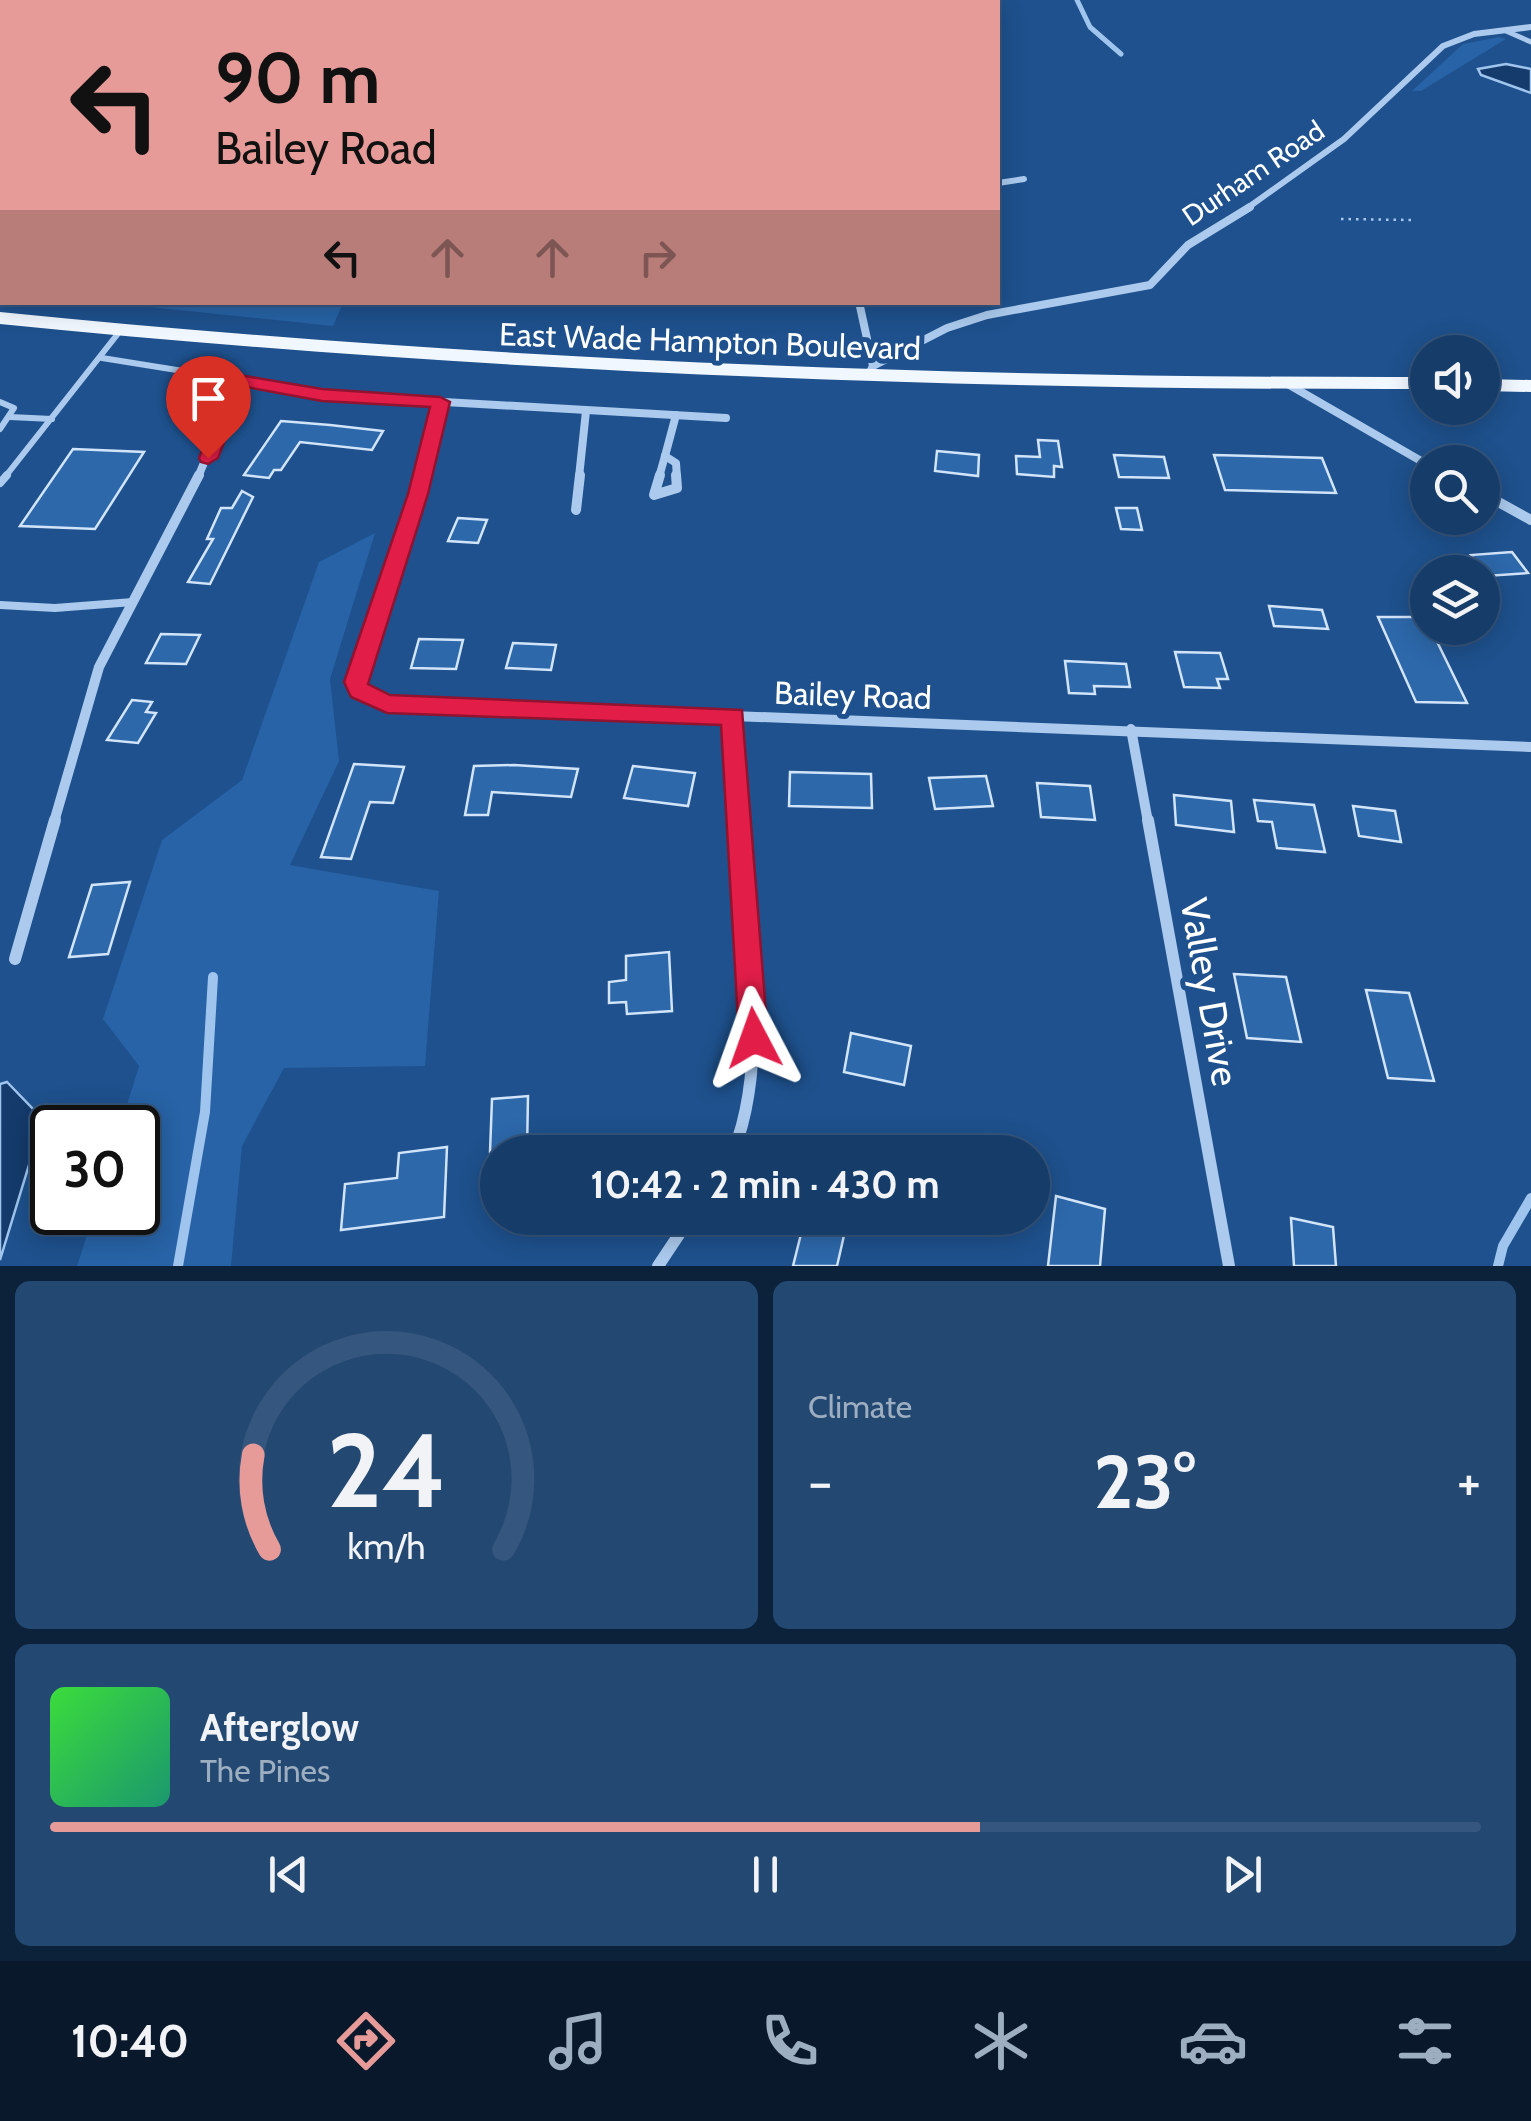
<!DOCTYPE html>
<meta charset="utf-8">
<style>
:root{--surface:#163d6a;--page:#234872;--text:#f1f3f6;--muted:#9eaec1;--line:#35567e;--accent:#e69b98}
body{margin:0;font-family:Cabin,sans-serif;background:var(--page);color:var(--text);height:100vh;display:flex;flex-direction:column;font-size:38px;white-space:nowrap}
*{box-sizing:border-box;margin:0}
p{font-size:32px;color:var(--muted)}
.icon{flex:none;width:55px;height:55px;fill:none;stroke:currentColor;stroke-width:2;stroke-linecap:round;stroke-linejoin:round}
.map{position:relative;height:1266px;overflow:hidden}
.drawer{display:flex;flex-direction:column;gap:15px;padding:15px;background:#0c223a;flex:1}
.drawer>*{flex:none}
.banner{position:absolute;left:0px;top:0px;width:1000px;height:305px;box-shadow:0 5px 25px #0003,0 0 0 2px var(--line);background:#e69b98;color:#111;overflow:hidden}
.buttons{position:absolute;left:1410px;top:335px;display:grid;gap:20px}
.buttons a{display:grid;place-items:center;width:90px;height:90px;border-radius:50%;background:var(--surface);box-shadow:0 5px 25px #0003,0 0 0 2px var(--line);font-size:50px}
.speed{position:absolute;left:30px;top:1105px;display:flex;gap:20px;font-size:50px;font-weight:700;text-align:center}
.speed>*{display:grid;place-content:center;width:130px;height:130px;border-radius:50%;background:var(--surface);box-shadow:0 5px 25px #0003,0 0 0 2px var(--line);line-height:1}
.speed .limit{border:5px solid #111;border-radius:15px;background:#fff;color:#111}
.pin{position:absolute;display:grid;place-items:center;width:85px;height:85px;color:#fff;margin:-102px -42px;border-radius:50% 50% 50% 0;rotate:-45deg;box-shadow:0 0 10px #0007}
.pin .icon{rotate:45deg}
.me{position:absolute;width:110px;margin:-55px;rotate:356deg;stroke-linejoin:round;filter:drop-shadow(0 0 8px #0008)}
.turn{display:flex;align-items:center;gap:35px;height:210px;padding:0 50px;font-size:45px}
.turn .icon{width:130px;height:130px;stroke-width:2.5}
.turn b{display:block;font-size:70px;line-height:85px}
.lanes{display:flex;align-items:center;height:95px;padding:0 50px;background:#0003;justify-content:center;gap:50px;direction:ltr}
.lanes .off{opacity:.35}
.big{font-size:75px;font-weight:700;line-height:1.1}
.drawer .card{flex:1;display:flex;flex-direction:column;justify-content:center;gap:15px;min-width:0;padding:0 35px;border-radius:15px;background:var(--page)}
.drawer .dial{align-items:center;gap:0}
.dial svg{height:260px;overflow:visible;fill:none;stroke:var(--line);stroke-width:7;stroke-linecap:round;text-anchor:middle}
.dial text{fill:var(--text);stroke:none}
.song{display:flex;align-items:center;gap:30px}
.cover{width:120px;height:120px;border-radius:15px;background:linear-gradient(135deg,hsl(120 70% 55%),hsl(160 70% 35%))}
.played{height:10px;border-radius:5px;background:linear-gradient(90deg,var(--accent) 65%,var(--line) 65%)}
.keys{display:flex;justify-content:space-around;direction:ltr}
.heat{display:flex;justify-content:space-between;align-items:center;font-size:55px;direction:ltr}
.drawer .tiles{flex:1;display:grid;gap:15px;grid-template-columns:1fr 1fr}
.card:last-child{grid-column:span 2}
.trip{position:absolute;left:480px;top:1135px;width:570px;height:100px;border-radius:50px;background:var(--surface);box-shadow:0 5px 25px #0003,0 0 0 2px var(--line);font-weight:700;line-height:100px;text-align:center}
.tab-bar{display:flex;height:160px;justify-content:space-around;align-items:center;background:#09182a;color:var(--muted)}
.tab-bar .icon{width:70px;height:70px}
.tab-bar .current{color:var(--accent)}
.tab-bar b{font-size:45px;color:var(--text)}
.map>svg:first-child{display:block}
.green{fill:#2763a6}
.water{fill:#143b6c;stroke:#9fc5ee;stroke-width:2.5}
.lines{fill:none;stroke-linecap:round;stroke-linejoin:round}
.stream-far1{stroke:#9fc5ee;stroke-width:5}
.stream{stroke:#9fc5ee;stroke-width:10}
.building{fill:#2d68ab;stroke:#d1e4f9;stroke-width:2.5}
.path{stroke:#abcaed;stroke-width:2.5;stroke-dasharray:2.5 5;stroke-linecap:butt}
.lane-far2{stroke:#abcaed;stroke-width:5}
.lane-far1{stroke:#abcaed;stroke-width:6}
.lane{stroke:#abcaed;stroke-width:8}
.street-far3{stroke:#abcaed;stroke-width:6}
.street-far2{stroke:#abcaed;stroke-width:8}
.street-far1{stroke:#abcaed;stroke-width:10}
.street{stroke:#abcaed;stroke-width:12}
.primary{fill:#f1f7ff;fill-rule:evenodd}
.route{fill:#e11d48;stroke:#92132f;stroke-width:2.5}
.labels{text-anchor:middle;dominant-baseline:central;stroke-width:10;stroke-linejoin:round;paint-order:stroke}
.far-street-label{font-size:28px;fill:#fff;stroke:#1e518d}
.street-label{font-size:32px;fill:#fff;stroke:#1e518d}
.near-street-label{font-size:38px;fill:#fff;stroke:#1e518d}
</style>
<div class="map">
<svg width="1531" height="1266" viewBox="0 0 1531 1266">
<rect width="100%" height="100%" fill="#1e518d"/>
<!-- green -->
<g class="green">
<path d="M0 0H459L2 2V291Z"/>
<path d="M1499 37 1506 39 1421 91H1412L1463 44Z"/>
<path d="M111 303 342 302 343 303 333 326Z"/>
<path d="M375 533 330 679 339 761 290 865 439 891 425 1066 284 1068 242 1146 231 1266H77L94 1213 138 1212V1128L120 1127 139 1066 103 1019 162 840 242 780 319 562Z"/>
</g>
<!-- water -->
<g class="water">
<path d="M1506 64 1531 69V93L1481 75 1478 69Z"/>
<path d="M7 1082 34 1110 32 1155 0 1260V1084Z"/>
</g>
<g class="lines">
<!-- stream-far1 -->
<path class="stream-far1" d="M1077 0 1090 27 1121 54"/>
<!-- stream -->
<g class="stream">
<path d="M178 1266 205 1112 213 977"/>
<path d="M1498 1266 1503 1246 1531 1198"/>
</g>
</g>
<!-- building -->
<g class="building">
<path d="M281 421 330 425 383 431 372 450 300 442 281 470H274L269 478 244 475Z"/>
<path d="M1038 440 1058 441 1062 467 1054 466V477L1017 474 1016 456 1040 457Z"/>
<path d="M73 449 144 452 95 529 20 526Z"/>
<path d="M937 451 979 455 978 476 935 471Z"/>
<path d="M1114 455 1164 457 1169 478 1119 477Z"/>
<path d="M1214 455 1322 458 1336 493 1225 490Z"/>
<path d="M242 491 253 497 210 584 188 582 213 539H207L221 508H232Z"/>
<path d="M1116 508H1137L1142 530 1121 529Z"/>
<path d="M458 518 487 520 478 543 448 541Z"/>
<path d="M1512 552 1528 573 1486 576 1471 555Z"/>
<path d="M1269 606 1322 610 1328 629 1274 626Z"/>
<path d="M1378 617H1425L1467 703 1416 702Z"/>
<path d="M161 634 200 635 186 664 146 663Z"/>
<path d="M419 639 463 640 456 669 411 668Z"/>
<path d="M513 643 556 645 551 670 506 668Z"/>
<path d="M1175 652 1220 653 1228 679H1217L1220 688 1184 687Z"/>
<path d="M1065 661 1126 664 1130 687 1094 686 1095 694 1069 693Z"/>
<path d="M132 700 152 702 146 712 156 713 138 743 107 740Z"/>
<path d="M354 764 404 767 393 803 370 802 351 859 321 857Z"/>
<path d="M514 765 578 769 571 797 492 792 488 815H465L474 766Z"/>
<path d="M633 766 695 773 688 806 624 798Z"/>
<path d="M790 772 871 774 872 808 789 806Z"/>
<path d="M986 776 993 806 935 809 929 778Z"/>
<path d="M1037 783 1090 786 1095 820 1041 817Z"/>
<path d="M1174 795 1231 801 1234 832 1176 825Z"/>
<path d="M1254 800 1314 805 1325 852 1277 848 1272 822 1258 821Z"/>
<path d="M1353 806 1395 811 1401 842 1359 836Z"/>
<path d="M130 882 108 954 69 957 92 885Z"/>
<path d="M669 952 672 1011 627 1014 626 1002 609 1003V982L626 980V956Z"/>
<path d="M1234 974 1286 977 1301 1042 1247 1038Z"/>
<path d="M1366 990 1409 993 1434 1081 1388 1078Z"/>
<path d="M851 1033 911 1046 904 1085 844 1072Z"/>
<path d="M528 1096 527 1152H490L492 1099Z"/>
<path d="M447 1147 444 1217 341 1230 345 1184 397 1178 399 1153Z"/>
<path d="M1056 1196 1105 1209 1100 1266H1048Z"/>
<path d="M805 1218H848L837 1266H793Z"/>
<path d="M1291 1218 1333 1227 1336 1266H1294Z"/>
</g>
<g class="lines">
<!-- path -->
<path class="path" d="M1341 219 1411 220"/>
<!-- lane-far2 -->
<path class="lane-far2" d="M1506 31 1531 42"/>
<!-- lane-far1 -->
<g class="lane-far1">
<path d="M102 358 239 380"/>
<path d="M0 402 14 408 0 429"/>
<path d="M10 417 52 419"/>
<path d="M5 477 120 331"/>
</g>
<!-- lane -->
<g class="lane">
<path d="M0 483 7 475"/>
<path d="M0 605 55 608 133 602"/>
</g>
<!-- street-far3 -->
<g class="street-far3">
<path d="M998 183 1024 179"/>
<path d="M1246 209 1344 139 1443 46 1474 34 1531 27"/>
</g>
<!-- street-far2 -->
<g class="street-far2">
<path d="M859 302 873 366 870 372"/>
<path d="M873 366 947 328 987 315 1150 285 1188 245 1250 207"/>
<path d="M1286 383 1428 465"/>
<path d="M665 456 676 463 677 477"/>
<path d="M665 456 676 415"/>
<path d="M198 477 239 380 322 395 726 418"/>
<path d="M422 477 440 403"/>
<path d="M579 477 586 411"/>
<path d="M659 477 665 456"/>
</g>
<!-- street-far1 -->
<g class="street-far1">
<path d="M423 475 356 682 375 702 1531 747"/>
<path d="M660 475 654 495 677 488 676 475"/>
<path d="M1482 493 1531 520"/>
<path d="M576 510 580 475"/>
<path d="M733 716 740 822"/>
<path d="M1131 729 1148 822"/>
<path d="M54 822 99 667 199 475"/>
</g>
<!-- street -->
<g class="street">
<path d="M1148 820 1229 1266"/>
<path d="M15 959 55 820"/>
<path d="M733 1152C771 1061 746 918 739 820"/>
<path d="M658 1266 690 1218"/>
</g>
<!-- primary -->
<g class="primary">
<path d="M0 312C475 360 950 378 1428 377V389C950 390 475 372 0 324Z"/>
<path d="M1482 379 1531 380V392L1482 391Z"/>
</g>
</g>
<!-- route -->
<path class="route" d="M239 375 322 389 440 397 450 402 428 494 368 684 390 695 742 710 768 1038 764 1048 754 1052 743 1048 739 1038 721 725 387 713 351 697 344 682 408 494 430 407 322 401 246 387 218 458 208 464 201 462 199 458 230 380Z"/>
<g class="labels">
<!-- far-street labels -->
<g class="far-street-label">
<text transform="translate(1253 173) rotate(-34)">Durham Road</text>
</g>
<!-- street labels -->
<g class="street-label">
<text transform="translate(710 341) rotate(2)">East Wade Hampton Boulevard</text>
<text transform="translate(853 695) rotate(2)">Bailey Road</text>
</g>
<!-- near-street labels -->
<g class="near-street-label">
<text transform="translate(1210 992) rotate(80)">Valley Drive</text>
</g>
</g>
</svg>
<div class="buttons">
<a><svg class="icon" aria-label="sound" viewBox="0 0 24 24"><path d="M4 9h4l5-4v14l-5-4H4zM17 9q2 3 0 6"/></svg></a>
<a><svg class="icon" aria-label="search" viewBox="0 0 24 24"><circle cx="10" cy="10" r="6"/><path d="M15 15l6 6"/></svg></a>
<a><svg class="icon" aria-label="layers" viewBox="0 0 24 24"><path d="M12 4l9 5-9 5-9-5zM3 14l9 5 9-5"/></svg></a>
</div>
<div class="speed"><div class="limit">30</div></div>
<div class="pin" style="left:208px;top:458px;background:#d93025"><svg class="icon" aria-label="arrive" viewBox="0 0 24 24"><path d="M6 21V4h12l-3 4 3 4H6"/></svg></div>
<svg class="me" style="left:754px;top:1038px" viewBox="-20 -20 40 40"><path d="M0-17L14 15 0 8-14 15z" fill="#e11d48" stroke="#fff" stroke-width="4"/></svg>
<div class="trip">10:42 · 2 min · 430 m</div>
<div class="banner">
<div class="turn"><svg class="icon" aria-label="left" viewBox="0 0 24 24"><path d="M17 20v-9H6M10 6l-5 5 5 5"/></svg><div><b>90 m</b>Bailey Road</div></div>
<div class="lanes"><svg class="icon" aria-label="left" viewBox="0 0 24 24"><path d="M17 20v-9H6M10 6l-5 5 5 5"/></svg><svg class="icon off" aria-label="ahead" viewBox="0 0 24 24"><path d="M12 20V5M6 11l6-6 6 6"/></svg><svg class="icon off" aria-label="ahead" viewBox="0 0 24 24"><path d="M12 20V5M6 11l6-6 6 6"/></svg><svg class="icon off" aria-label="right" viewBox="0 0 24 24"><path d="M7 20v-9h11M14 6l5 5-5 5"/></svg></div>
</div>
</div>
<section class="drawer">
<div class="tiles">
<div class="card dial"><svg viewBox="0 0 100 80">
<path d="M14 69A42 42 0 1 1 86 69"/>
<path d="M14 69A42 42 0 0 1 9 40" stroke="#e69b98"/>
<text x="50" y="56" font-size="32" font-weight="700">24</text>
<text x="50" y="72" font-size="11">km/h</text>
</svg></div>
<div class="card"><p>Climate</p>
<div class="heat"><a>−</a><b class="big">23°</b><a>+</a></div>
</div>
<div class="card">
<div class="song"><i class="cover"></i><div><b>Afterglow</b><p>The Pines</p></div></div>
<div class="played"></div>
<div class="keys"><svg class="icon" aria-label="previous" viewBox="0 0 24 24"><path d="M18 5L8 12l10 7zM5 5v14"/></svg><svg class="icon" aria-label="pause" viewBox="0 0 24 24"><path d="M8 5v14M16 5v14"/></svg><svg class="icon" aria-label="next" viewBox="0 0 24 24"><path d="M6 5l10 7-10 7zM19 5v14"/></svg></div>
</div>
</div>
</section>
<nav class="tab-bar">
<b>10:40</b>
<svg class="icon current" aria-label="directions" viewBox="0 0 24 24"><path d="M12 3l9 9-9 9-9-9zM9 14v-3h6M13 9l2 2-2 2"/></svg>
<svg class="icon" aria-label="music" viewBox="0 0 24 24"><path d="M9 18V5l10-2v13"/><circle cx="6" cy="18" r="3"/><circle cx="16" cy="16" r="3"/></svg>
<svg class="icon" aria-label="phone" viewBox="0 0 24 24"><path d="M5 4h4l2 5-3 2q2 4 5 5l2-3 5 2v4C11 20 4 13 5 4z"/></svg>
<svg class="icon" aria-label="climate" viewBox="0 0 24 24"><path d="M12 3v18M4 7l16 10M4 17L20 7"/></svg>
<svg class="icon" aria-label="car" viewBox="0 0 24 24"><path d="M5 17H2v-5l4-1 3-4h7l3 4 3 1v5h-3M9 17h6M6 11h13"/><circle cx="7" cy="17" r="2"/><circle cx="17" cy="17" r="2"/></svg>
<svg class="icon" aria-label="filters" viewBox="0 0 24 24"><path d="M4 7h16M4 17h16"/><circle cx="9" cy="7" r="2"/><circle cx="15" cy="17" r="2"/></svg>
</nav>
